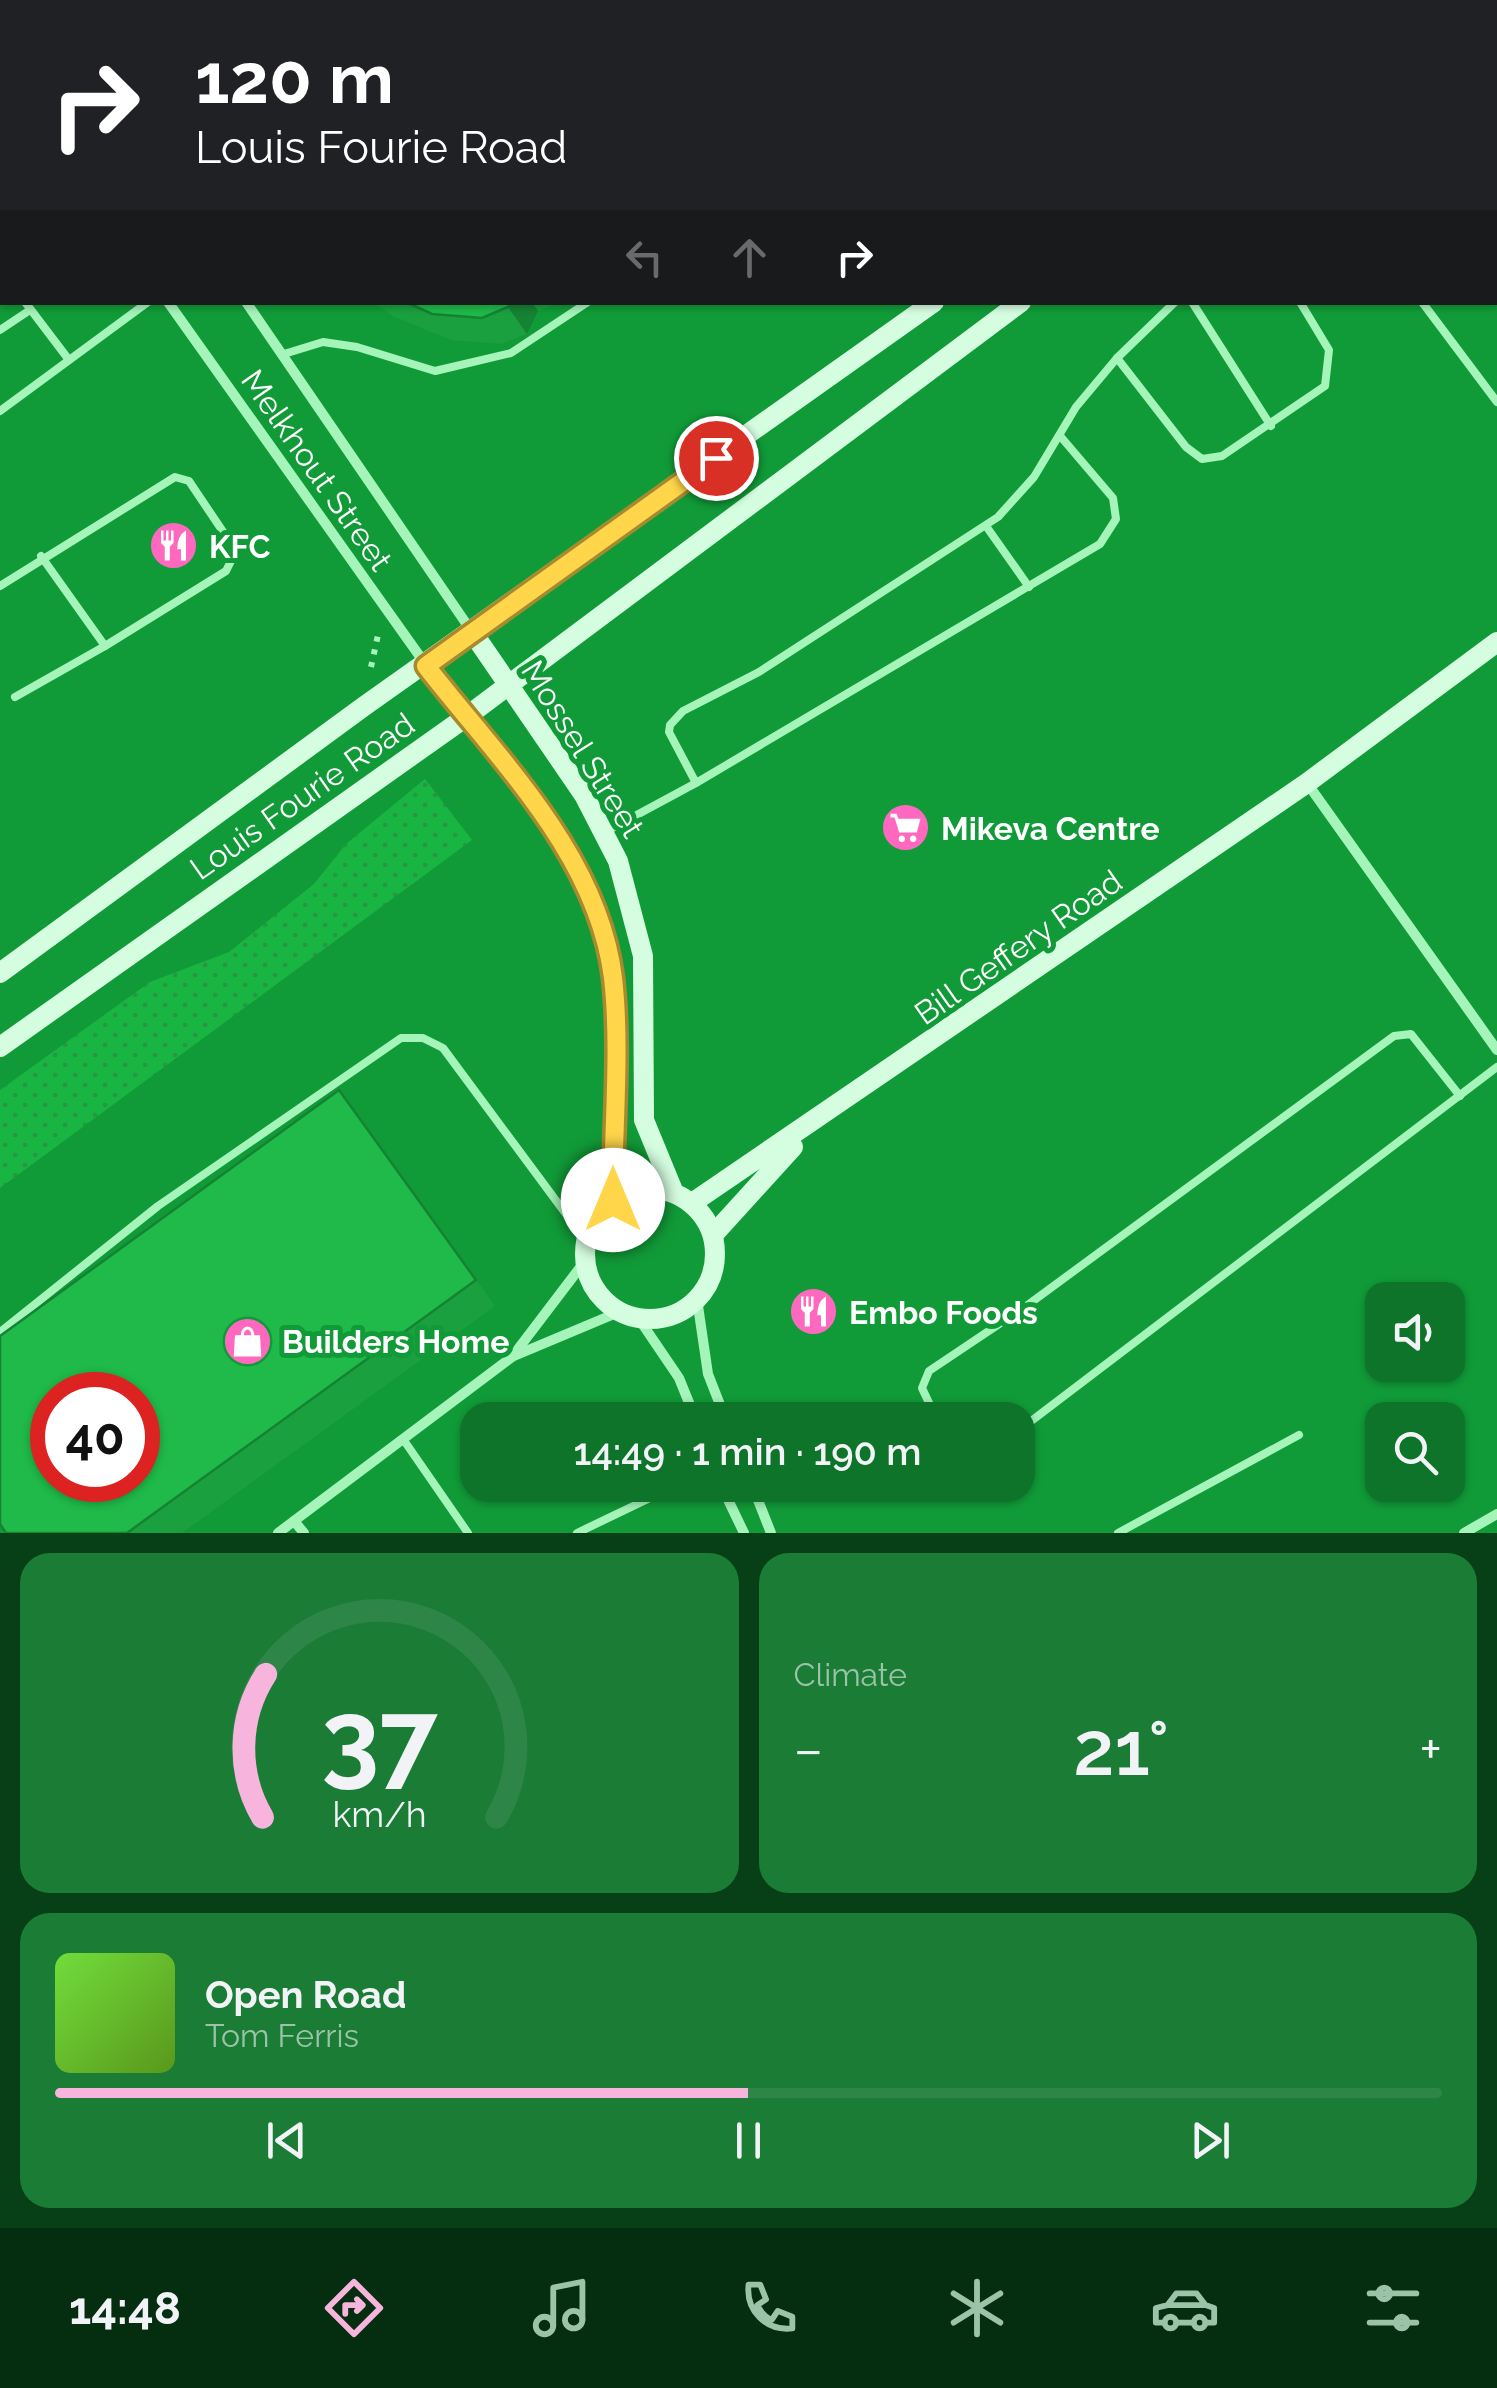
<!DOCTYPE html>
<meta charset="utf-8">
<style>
:root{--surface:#0d742a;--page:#1b7c36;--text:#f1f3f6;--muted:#9ac3a8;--line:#2d8647;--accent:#f7b4dd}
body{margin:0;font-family:Raleway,sans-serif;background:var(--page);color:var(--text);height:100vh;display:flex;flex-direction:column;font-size:38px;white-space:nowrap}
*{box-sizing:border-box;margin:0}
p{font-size:32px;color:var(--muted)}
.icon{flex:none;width:55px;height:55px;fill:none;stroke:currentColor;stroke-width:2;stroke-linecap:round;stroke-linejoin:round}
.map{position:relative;height:1533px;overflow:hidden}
.drawer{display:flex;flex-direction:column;gap:20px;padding:20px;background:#074017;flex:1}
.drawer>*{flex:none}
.top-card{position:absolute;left:0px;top:0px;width:1498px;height:305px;box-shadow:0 2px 8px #0004;background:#202124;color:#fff;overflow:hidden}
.fabs{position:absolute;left:1365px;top:1282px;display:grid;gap:20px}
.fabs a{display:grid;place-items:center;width:100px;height:100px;border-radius:20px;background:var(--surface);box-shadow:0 2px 8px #0004;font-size:50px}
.speed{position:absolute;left:30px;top:1372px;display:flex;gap:20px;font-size:50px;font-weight:700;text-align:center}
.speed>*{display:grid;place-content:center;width:130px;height:130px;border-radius:50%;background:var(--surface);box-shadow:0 2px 8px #0004;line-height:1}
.speed .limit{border:15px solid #d22;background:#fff;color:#111}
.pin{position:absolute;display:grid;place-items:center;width:85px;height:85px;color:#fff;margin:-42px;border:5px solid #fff;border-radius:50%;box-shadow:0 2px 10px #0007}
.me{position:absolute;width:110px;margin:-55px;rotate:0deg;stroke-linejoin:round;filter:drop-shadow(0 0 8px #0008)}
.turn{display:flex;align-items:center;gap:35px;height:210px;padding:0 30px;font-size:45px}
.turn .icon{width:130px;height:130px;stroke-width:2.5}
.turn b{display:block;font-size:70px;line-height:85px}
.lanes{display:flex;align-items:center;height:95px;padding:0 30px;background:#0003;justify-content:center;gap:50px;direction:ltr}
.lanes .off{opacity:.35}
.big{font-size:75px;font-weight:600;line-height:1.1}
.drawer .card{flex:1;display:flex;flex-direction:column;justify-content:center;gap:15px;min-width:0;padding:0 35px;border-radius:30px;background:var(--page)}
.drawer .dial{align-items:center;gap:0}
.dial svg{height:260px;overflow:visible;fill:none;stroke:var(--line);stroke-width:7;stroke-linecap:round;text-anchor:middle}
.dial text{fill:var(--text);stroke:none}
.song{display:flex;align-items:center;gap:30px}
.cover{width:120px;height:120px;border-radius:15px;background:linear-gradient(135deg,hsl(100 70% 55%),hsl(90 70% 35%))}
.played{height:10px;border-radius:5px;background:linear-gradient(90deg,var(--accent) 50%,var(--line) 50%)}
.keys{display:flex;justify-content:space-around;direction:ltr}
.heat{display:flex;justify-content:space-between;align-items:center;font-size:55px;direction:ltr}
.drawer .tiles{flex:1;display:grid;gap:20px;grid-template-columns:1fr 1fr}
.card:last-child{grid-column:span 2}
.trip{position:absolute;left:460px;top:1402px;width:575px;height:100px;border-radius:30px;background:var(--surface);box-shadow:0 2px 8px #0004;font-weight:600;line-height:100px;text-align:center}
.dock{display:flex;height:160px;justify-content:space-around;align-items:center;background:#052e11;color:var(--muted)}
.dock .icon{width:70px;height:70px}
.dock .on{color:var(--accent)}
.dock b{font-size:45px;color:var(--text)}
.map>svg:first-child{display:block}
.grass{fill:url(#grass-dots)}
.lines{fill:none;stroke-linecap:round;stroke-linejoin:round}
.path{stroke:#a5f4ba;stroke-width:6;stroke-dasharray:5 8;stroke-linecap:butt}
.lane{stroke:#a5f4ba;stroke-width:8}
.street{stroke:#a5f4ba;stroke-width:10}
.secondary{stroke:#d5fde0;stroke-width:20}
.wall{fill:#1ba03f}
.shaded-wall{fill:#168233}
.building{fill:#1fba49;stroke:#168233;stroke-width:2.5;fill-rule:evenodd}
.route-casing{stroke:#a68a30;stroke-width:25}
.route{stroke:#ffd54a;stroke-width:18}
.labels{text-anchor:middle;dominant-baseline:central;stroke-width:10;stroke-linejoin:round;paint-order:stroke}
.street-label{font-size:32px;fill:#fff;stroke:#119b38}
.poi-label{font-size:32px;font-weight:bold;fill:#fff;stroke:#119b38;text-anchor:start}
</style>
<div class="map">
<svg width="1497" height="1533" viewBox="0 0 1497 1533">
<defs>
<pattern id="grass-dots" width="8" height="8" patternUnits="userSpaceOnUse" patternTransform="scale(2.5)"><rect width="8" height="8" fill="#19b542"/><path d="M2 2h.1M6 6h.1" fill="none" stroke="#289645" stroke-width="1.8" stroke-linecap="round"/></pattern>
</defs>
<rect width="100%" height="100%" fill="#119b38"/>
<!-- grass -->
<path class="grass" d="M425 779 472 840 0 1188V1090L150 982 229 952 314 884 346 844Z"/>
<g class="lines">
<!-- path -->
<path class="path" d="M371 667 378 635"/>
<!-- lane -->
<g class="lane">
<path d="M0 184 2 180"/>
<path d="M1495 189 1497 192"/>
<path d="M1495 241 1497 240"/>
<path d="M0 272 2 275"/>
<path d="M25 302 69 360"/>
<path d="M1192 302 1271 426"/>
<path d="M1422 302 1497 402"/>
<path d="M0 330 30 310"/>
<path d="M284 354 323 342 357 347 435 371 511 353 588 302"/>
<path d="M1117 358 1186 447 1202 459 1222 456 1325 386 1329 350 1300 302"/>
<path d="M0 411 148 302"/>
<path d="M1061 437 1113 498 1116 519 1100 544 696 783 669 732 670 725 683 711 759 672 998 517 1034 477 1076 407 1117 358 1175 302"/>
<path d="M986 526 1029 587"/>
<path d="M0 586 175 477 189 481 236 551 226 571 105 646 41 556"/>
<path d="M15 697 105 646"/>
<path d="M607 831 696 783"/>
<path d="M0 1332 158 1206 401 1038H423L443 1048 586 1241"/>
<path d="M937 1420 922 1388 929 1371 1029 1304 1394 1036 1411 1034 1460 1096"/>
<path d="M1018 1431 1497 1067"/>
<path d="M403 1439 468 1533"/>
<path d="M577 1533 677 1485"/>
<path d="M1118 1533 1299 1435"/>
</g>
<!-- street -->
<g class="street">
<path d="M32 0 33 2"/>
<path d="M303 0 305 2"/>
<path d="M712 2 716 0"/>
<path d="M0 81 2 85"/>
<path d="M168 302 426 665"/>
<path d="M246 302 472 632"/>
<path d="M1307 783 1497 1050"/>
<path d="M697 1299 708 1374 726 1420"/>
<path d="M639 1319 679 1378 696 1420"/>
<path d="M514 1356 619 1312"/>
<path d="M721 1485 744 1533"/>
<path d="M752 1485 771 1533"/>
<path d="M294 1521 304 1533"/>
<path d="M278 1533 512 1357 585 1261"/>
<path d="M1464 1533 1497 1514"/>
</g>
<!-- secondary -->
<g class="secondary">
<path d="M1353 2 1357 0"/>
<path d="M1425 2 1428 0"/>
<path d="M473 633 584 795 618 861 643 956 644 1120 674 1193"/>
<path d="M426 666C498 760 598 854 613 978 621 1050 613 1128 613 1200"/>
<path d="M0 973 363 707 934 302"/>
<path d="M0 1047 466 717 1021 302"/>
<circle cx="650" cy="1254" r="65"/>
<path d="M692 1203 1307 783 1497 642"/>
<path d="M713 1235 793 1147"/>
</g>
</g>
<!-- wall -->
<g class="wall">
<path d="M372 302H561L538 311 527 334 501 344 451 340 393 316Z"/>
<path d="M339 1090 495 1306 182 1533H6Z"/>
</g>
<!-- shaded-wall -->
<path class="shaded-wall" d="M511 302H532L538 311 527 334 508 307Z"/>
<!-- building -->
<g class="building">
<path d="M406 302H511L508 307 482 318 432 314Z"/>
<path d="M339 1090 476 1280 127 1533H6L0 1524V1336ZM52 1395H138V1480H52Z"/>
</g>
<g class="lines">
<defs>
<path id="route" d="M613 1200C613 1129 621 1048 613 978 598 855 498 759 426 666L716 458"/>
</defs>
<!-- route casing -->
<use href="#route" class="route-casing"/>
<!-- route -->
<use href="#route" class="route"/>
</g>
<!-- icons -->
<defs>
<symbol id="restaurant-disc" viewBox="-11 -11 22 22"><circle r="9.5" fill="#ff68bf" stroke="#119b38"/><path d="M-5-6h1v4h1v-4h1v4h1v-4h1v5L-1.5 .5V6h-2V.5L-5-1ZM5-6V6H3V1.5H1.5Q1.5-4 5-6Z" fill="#fff"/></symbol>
<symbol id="supermarket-disc" viewBox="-11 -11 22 22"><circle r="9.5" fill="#ff68bf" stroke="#119b38"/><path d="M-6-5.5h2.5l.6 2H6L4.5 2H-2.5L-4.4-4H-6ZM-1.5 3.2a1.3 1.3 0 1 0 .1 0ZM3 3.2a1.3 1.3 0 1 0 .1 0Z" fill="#fff"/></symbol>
<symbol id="shop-disc" viewBox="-11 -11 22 22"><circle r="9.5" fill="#ff68bf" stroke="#119b38"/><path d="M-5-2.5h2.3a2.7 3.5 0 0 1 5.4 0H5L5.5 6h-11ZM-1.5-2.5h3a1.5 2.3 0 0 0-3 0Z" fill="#fff"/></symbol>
</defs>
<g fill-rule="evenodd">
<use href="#restaurant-disc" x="146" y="518" width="55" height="55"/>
<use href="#supermarket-disc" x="878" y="800" width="55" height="55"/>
<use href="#restaurant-disc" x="786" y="1284" width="55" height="55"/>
<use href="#shop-disc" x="220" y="1314" width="55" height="55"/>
</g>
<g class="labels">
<!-- street labels -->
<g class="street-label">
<text transform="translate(317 470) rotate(55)">Melkhout Street</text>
<text transform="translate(583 749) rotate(58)">Mossel Street</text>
<text transform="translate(302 796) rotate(-35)">Louis Fourie Road</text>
<text transform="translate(1018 947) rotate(-35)">Bill Geffery Road</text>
</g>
<!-- poi labels -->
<g class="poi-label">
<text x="209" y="546">KFC</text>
<text x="941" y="828">Mikeva Centre</text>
<text x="849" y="1312">Embo Foods</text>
<text x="282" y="1341">Builders Home</text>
</g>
</g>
</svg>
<div class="fabs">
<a><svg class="icon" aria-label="sound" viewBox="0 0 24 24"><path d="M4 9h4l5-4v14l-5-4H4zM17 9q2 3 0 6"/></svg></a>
<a><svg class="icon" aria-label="search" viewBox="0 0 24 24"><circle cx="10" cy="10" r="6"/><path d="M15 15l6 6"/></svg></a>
</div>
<div class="speed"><div class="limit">40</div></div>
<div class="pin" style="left:716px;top:458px;background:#d93025"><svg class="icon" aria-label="arrive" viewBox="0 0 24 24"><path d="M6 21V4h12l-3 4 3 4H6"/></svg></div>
<svg class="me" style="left:613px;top:1200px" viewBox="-20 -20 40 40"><circle r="19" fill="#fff"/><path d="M0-13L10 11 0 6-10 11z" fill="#ffd54a"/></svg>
<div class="trip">14:49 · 1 min · 190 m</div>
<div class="top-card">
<div class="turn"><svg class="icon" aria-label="right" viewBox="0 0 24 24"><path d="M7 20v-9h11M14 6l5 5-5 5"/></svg><div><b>120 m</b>Louis Fourie Road</div></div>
<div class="lanes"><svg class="icon off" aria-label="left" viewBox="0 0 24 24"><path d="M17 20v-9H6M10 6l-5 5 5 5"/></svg><svg class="icon off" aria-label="ahead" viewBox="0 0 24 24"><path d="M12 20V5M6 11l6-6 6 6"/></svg><svg class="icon" aria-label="right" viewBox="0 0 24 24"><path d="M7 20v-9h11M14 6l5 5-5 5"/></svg></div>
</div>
</div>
<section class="drawer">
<div class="tiles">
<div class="card dial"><svg viewBox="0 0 100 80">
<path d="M14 69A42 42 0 1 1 86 69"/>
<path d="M14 69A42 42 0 0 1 15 25" stroke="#f7b4dd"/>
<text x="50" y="56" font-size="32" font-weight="700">37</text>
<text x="50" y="72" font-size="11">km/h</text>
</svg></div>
<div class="card"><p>Climate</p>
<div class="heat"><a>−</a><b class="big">21°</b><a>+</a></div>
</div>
<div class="card">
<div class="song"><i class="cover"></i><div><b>Open Road</b><p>Tom Ferris</p></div></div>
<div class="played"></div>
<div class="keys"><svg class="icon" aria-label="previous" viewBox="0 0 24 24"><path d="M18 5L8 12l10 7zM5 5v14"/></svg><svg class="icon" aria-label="pause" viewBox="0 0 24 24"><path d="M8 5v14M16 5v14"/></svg><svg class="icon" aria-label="next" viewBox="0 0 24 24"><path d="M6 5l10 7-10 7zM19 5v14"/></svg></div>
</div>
</div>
</section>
<nav class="dock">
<b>14:48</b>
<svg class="icon on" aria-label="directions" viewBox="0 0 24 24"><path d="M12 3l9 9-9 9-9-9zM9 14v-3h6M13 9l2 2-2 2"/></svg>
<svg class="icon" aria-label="music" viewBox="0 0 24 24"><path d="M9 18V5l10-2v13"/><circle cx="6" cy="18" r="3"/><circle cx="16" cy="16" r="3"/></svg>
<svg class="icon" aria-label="phone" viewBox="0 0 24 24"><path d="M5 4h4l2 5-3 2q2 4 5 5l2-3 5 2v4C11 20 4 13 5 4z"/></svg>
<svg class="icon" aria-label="climate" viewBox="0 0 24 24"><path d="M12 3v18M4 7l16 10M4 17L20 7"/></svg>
<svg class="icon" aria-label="car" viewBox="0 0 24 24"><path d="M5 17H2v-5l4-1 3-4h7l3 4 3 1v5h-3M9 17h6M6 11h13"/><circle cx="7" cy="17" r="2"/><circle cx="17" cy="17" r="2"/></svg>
<svg class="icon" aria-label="filters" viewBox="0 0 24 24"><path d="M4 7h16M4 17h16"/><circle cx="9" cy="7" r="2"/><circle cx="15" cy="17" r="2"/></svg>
</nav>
